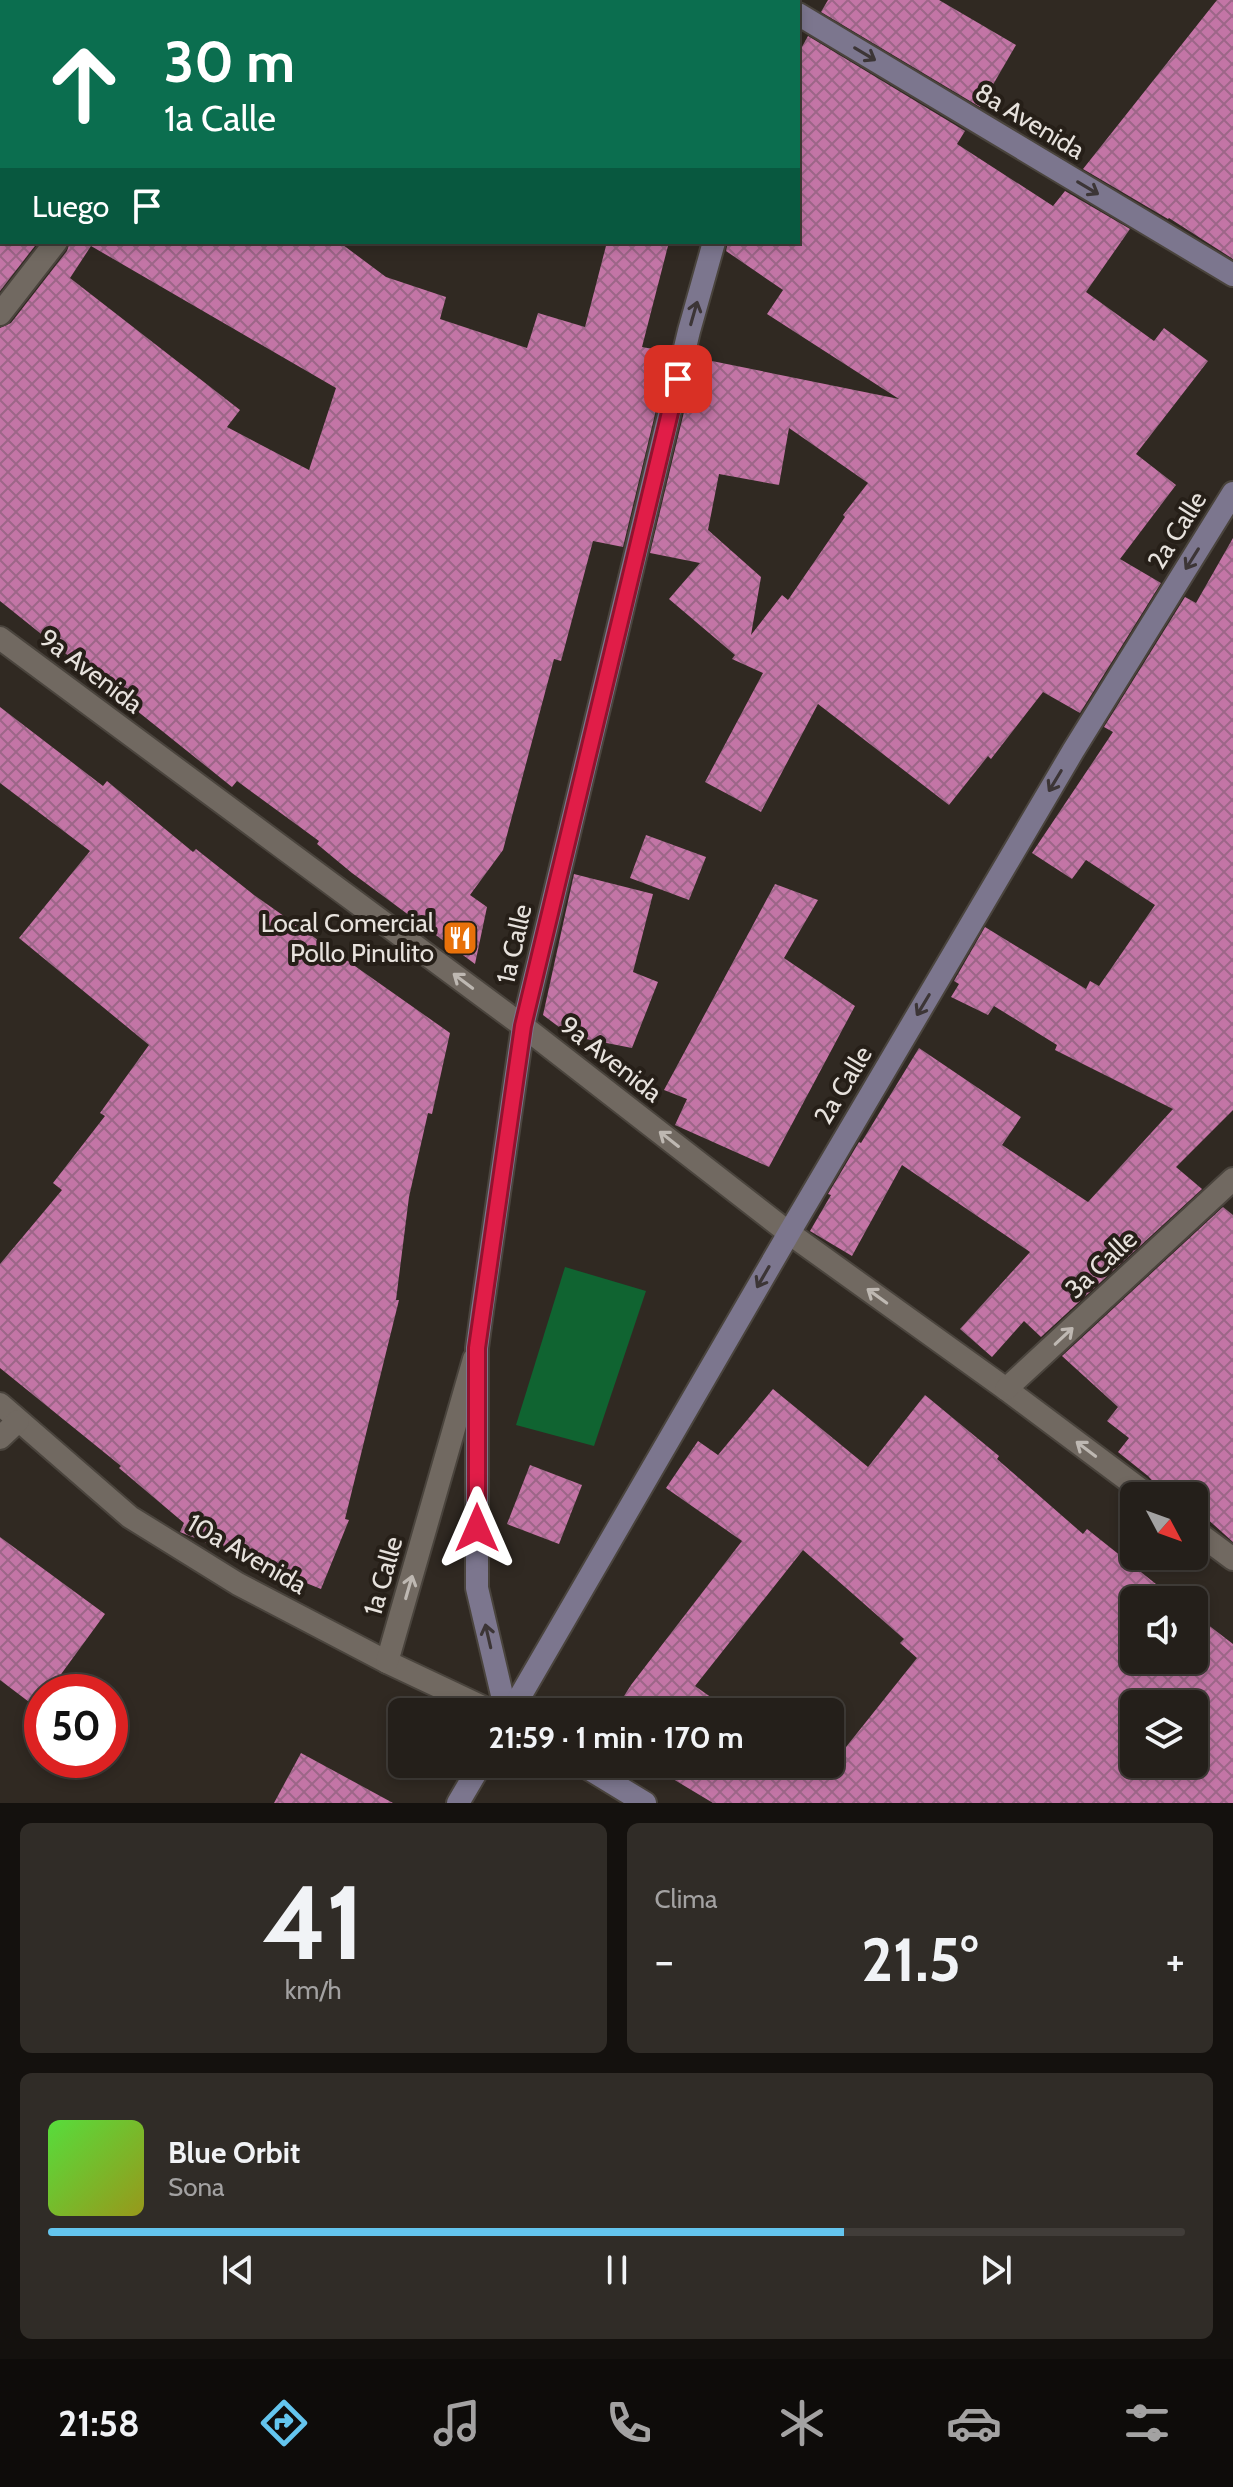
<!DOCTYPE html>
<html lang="es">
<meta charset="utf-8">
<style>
:root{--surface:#241f1a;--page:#302c27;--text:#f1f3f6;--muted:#a3a2a2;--line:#413d39;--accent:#64c5ee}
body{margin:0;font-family:Cabin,sans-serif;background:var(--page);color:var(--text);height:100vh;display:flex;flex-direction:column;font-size:30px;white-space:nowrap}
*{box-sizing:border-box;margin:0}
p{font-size:26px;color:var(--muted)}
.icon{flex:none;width:44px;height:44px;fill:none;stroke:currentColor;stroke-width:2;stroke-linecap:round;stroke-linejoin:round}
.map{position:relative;height:1803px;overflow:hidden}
.drawer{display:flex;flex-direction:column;gap:20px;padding:20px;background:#14110e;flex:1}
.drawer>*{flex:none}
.hud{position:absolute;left:0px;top:0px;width:800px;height:244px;box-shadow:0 4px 12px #0003,0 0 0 2px var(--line);background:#0b6e4f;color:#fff;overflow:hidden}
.needle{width:52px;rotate:131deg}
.buttons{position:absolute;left:1120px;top:1482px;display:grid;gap:16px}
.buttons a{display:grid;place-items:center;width:88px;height:88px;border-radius:12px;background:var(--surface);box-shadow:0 4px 12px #0003,0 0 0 2px var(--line);font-size:40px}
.speed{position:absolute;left:24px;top:1674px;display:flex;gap:16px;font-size:40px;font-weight:700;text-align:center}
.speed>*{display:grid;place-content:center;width:104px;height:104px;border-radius:50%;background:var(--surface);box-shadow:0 4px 12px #0003,0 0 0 2px var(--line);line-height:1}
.speed .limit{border:12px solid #d22;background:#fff;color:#111}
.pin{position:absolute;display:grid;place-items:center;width:68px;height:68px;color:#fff;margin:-34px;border-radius:16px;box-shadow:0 4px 12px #0006}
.me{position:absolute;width:88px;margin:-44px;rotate:0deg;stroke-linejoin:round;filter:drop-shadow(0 0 6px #0008)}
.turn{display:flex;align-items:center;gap:28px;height:168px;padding:0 32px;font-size:36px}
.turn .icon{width:104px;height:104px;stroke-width:2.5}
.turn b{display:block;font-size:56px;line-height:68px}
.then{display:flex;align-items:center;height:76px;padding:0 32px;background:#0003;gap:16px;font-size:30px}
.big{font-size:60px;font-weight:800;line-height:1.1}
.drawer .tile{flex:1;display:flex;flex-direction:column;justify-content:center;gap:12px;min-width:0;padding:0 28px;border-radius:12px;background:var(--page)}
.drawer .dial{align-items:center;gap:0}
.dial b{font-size:104px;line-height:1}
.song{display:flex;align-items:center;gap:24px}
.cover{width:96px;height:96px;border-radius:12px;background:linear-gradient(135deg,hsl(110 70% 55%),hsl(60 70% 35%))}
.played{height:8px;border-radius:4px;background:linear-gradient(90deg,var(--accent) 70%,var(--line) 70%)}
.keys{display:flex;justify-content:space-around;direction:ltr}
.heat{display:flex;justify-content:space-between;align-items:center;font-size:44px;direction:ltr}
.drawer .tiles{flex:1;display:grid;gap:20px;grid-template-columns:1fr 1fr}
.tile:last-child{grid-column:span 2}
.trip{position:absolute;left:388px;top:1698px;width:456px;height:80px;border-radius:12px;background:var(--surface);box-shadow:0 4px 12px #0003,0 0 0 2px var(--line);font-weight:800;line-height:80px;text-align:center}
.tabs{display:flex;height:128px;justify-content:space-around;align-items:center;background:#0e0c0a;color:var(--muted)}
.tabs .icon{width:56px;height:56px}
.tabs .on{color:var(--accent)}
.tabs b{font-size:36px;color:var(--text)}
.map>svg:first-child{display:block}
.park{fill:#106431}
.building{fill:url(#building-cross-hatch);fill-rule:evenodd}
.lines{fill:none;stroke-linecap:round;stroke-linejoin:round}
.minor-casing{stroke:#4a443d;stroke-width:26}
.secondary-casing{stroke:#4a443d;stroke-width:26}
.minor{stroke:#716961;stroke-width:22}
.secondary{stroke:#7c768e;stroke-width:22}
.oneway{stroke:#3c3536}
.oneway2{stroke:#beb8b2}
.route-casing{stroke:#92132f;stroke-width:20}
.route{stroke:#e11d48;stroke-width:14}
.labels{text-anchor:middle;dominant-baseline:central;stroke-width:8;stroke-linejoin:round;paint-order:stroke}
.street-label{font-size:26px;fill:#e7e2dd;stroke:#261f18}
.poi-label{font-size:26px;fill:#e7e2dd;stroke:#261f18;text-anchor:end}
</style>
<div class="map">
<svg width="1233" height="1803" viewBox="0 0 1233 1803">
<defs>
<pattern id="building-cross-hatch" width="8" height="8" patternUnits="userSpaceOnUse" patternTransform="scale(2)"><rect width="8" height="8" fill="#c375a6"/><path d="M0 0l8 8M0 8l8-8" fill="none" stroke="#9d6688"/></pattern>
</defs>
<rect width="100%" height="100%" fill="#302922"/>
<!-- park -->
<path class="park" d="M565 1267 646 1291 594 1446 516 1425Z"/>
<!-- building -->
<g class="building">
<path d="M828 0H939L1016 45 980 107 821 12Z"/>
<path d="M1217 0H1233V259L1169 218 1168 219 1083 169Z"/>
<path d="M808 36 965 131 957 144 1053 206 1065 191 1130 229 1086 292 1154 341 1164 328 1208 361 1136 454 1176 485 1120 559 1161 583 1080 713 1043 692 991 759 988 756 949 805 818 704 761 812 705 782 763 673 732 659 735 655 669 599 700 563 650 553 697 358 899 399 767 314 783 290 726 251 728 242H798V54ZM789 428 868 483 843 515 845 517 788 600 782 595 751 635 761 577 708 530 719 474 779 485Z"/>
<path d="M0 242H38L0 291Z"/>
<path d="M70 242H339L386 277 446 297 440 319 527 348 538 313 585 327 607 242H669L642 347 670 352 623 547 593 541 561 661 554 659 503 850 470 895 487 907 475 964 352 873 317 844 319 841 237 781 232 787 0 601V328L11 323 67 251ZM91 246 336 388 309 470 227 427 240 410 70 278Z"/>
<path d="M1233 538V1110L1176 1167 1202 1189 1041 1337 1024 1321 992 1357 960 1329 1030 1252 902 1165 852 1256 810 1231 831 1195 828 1194 859 1142 861 1143 919 1048 1021 1117 1002 1145 1088 1202 1173 1109 1055 1050 1057 1045 994 1006 988 1015 951 997 959 984 954 981 985 927 1086 989 1090 981 1099 986 1155 905 1086 860 1072 879 1032 853 1113 732 1104 727 1185 597 1196 603Z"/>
<path d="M0 707 103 786 107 781 193 852 196 849 254 895 450 1033 432 1114 428 1113 409 1197 396 1300H399L345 1519 349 1520 321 1589 180 1532 184 1523 119 1468 121 1466 0 1368V1264L62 1190 53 1183 105 1116 100 1113 149 1045 19 938 90 851 0 783Z"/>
<path d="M646 835 706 857 689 900 630 878Z"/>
<path d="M574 874 653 894 633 972 658 982 632 1048 571 1036 543 1015Z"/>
<path d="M775 884 818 900 784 958 855 1006 769 1167 675 1125 687 1099 664 1090Z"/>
<path d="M1223 1207 1233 1215V1542L1194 1507V1496H1167L1148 1476 1118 1452 1129 1438 1107 1421 1118 1407 1062 1356Z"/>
<path d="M773 1389 868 1467 925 1395 999 1456 997 1459 1083 1534 1087 1529 1176 1600H1134V1660H1194V1614L1233 1644V1803H713L648 1764H830V1745L842 1752 917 1658 900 1643 904 1639 803 1550 695 1686 732 1712H614L631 1685 742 1541 666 1488 698 1441 718 1455ZM1134 1704H1194V1764H1134Z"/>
<path d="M530 1465 582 1485 559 1544 507 1524Z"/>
<path d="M0 1537 105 1614 48 1692H42V1701L37 1708 0 1680Z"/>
<path d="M301 1753 393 1803H274Z"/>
</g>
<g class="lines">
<defs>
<g id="minor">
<path d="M0 314 56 242"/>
<path d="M0 638 523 1026 789 1233 1006 1389 1149 1496"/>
<path d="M1006 1389 1233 1179"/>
<path d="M0 1404 130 1517 238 1584 387 1662 493 1712"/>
<path d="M0 1438 18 1421"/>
<path d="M1194 1530 1233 1559"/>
<path d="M387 1662 474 1359"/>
</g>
<g id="secondary">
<path d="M776 0 780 2"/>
<path d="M798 14 1233 275"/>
<path d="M506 1712 477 1588V1348L482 1311 523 1026 689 331 714 242"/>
<path d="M511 1712 789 1233 1073 751 1233 493"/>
<path d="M581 1764 645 1803"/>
<path d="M458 1803 481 1764"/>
</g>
</defs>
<!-- minor casing -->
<use href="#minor" class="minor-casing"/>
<!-- secondary casing -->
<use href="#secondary" class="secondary-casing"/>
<!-- minor -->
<use href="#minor" class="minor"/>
<!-- secondary -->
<use href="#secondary" class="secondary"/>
</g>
<!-- one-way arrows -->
<defs><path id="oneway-shaft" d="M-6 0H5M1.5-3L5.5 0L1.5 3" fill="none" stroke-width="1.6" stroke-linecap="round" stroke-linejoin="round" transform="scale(2)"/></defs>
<g class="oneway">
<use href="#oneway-shaft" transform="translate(865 54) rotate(31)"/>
<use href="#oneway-shaft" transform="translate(1088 188) rotate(31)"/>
<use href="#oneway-shaft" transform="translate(694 313) rotate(-74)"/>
<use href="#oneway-shaft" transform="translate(1192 559) rotate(122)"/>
<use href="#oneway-shaft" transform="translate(1055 781) rotate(121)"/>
<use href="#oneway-shaft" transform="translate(923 1005) rotate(121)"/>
<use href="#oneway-shaft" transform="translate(763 1277) rotate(120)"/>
<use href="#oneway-shaft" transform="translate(488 1636) rotate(-103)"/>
</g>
<g class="oneway2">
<use href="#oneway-shaft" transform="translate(463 981) rotate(-143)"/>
<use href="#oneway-shaft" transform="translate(669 1139) rotate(-142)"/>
<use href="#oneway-shaft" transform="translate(877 1296) rotate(-144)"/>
<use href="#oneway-shaft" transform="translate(1064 1336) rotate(-43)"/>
<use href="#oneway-shaft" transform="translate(1086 1449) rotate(-143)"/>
<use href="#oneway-shaft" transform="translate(409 1587) rotate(-74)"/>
</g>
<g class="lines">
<defs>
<path id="route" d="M477 1528V1348L523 1026 678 379"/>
</defs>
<!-- route casing -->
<use href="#route" class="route-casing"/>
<!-- route -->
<use href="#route" class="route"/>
</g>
<!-- icons -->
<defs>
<symbol id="restaurant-square" viewBox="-11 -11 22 22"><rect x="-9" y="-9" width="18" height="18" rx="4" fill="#e8710a" stroke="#261f18"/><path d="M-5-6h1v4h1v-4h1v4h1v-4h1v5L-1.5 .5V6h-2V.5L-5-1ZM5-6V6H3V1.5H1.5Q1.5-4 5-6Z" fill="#fff"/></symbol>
</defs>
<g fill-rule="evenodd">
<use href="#restaurant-square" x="440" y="918" width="40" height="40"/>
</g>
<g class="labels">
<!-- street labels -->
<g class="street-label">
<text transform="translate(1030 121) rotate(31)">8a Avenida</text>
<text transform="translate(1177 530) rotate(-58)">2a Calle</text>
<text transform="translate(91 671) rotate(37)">9a Avenida</text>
<text transform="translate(514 944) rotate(-77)">1a Calle</text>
<text transform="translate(611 1059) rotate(38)">9a Avenida</text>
<text transform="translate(843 1085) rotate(-59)">2a Calle</text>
<text transform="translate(1101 1264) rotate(-43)">3a Calle</text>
<text transform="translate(247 1554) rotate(30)">10a Avenida</text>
<text transform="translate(383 1576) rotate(-74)">1a Calle</text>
</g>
<!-- poi labels -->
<g class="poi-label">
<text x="434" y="923">Local Comercial<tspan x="434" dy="30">Pollo Pinulito</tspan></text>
</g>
</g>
</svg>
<div class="buttons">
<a><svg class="needle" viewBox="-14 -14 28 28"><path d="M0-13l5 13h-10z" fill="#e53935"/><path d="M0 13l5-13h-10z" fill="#a3a2a2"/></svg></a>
<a><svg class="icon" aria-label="sound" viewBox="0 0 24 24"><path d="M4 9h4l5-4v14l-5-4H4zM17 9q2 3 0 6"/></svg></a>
<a><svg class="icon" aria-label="layers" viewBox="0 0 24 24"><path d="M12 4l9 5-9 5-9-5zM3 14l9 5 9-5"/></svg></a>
</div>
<div class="speed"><div class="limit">50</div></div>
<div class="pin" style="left:678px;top:379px;background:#d93025"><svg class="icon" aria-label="arrive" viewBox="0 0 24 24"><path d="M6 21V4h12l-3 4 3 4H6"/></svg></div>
<svg class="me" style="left:477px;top:1528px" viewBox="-20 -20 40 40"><path d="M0-17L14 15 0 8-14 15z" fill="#e11d48" stroke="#fff" stroke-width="4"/></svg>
<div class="trip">21:59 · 1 min · 170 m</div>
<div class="hud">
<div class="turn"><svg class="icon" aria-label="ahead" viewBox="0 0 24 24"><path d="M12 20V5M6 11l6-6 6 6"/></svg><div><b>30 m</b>1a Calle</div></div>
<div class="then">Luego<svg class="icon" aria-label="arrive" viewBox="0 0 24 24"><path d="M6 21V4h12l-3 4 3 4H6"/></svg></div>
</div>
</div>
<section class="drawer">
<div class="tiles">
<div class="tile dial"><b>41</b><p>km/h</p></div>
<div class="tile"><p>Clima</p>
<div class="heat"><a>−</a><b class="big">21.5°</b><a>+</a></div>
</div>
<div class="tile">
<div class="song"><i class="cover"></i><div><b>Blue Orbit</b><p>Sona</p></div></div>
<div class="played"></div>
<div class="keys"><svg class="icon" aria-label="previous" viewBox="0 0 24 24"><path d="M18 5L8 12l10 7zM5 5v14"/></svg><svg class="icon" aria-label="pause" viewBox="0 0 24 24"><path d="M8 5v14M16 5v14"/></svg><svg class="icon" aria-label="next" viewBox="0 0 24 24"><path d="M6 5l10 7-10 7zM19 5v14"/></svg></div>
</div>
</div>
</section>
<nav class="tabs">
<b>21:58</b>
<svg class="icon on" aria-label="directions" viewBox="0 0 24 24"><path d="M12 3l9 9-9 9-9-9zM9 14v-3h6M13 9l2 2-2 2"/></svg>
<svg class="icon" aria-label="music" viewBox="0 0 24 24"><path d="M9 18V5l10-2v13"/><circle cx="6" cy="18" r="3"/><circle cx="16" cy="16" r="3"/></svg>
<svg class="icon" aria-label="phone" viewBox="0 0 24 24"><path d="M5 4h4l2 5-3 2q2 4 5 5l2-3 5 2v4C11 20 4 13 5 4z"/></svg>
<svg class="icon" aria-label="climate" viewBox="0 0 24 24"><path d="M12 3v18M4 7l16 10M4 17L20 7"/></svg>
<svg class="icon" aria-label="car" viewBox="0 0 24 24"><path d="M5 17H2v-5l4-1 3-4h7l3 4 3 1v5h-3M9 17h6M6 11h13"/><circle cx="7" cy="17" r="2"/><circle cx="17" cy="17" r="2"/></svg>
<svg class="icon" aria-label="filters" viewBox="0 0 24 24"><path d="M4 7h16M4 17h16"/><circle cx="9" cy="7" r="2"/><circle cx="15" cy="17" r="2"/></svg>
</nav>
